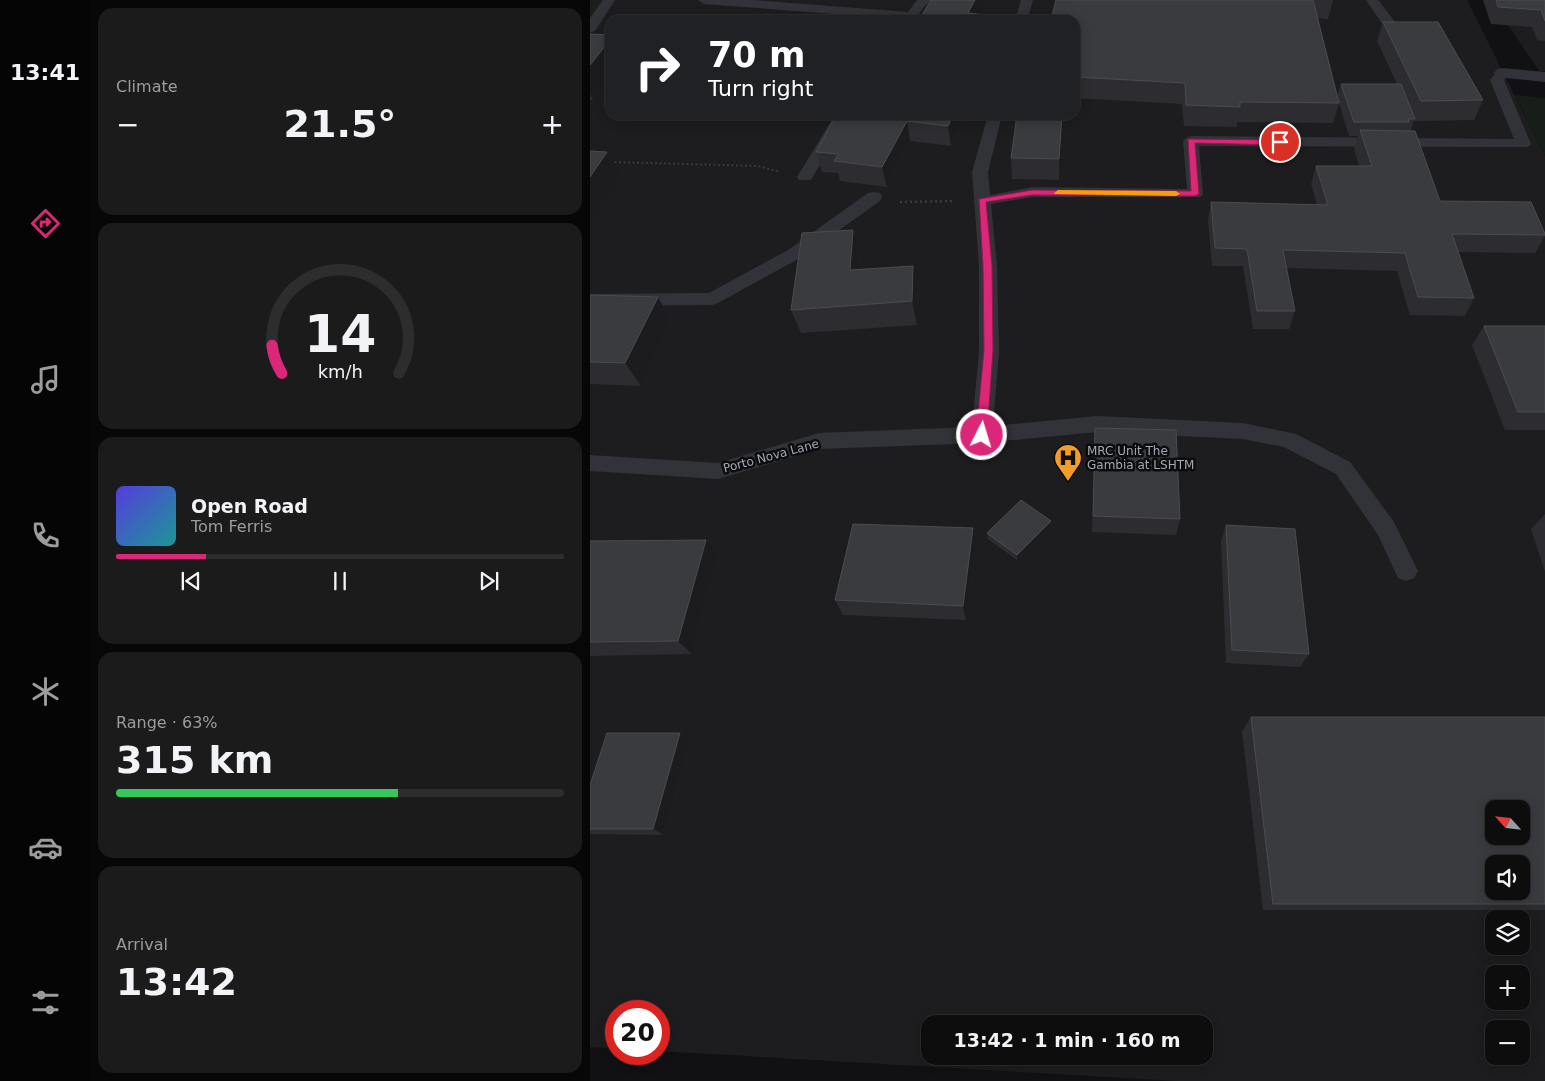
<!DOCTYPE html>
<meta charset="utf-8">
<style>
:root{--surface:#0d0d0e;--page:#1b1b1c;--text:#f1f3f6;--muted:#9a9c9e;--line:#2d2d2e;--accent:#db2777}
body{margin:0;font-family:"DejaVu Sans",sans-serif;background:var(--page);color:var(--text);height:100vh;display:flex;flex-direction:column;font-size:19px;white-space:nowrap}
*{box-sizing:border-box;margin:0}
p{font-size:16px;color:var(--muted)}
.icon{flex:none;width:28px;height:28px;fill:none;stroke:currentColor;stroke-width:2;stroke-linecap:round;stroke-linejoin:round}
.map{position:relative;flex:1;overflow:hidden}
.side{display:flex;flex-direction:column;gap:8px;padding:8px;background:#070708;width:500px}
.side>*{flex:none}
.banner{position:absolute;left:15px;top:15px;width:475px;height:105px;border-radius:15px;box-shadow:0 2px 12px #0003,0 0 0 1px var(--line);background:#202124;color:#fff;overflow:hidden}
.needle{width:32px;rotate:297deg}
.controls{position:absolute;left:895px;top:800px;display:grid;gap:10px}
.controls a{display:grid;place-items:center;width:45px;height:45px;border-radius:10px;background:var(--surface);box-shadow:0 2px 12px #0003,0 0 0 1px var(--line);font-size:25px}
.speed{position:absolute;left:15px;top:1000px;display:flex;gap:10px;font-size:25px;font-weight:700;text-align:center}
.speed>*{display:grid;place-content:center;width:65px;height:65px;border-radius:50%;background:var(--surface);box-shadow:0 2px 12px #0003,0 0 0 1px var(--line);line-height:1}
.speed .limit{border:8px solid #d22;background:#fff;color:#111}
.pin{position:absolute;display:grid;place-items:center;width:42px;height:42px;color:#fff;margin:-21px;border:2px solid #fff;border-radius:50%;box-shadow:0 1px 5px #0007}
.me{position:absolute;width:55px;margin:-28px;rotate:5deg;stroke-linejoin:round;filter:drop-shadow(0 0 4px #0008)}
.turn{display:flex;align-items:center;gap:18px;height:105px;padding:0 20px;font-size:22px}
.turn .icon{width:65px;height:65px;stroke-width:2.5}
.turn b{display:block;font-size:35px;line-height:42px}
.big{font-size:38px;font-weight:700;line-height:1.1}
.side .widget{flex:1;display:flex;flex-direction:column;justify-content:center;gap:8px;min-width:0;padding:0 18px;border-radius:15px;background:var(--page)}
.side .dial{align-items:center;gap:0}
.dial svg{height:130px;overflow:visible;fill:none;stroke:var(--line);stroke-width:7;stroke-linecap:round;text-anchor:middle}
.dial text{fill:var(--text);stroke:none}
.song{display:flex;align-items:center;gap:15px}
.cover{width:60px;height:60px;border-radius:8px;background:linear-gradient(135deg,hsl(250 70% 55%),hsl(180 70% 35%))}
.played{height:5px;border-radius:2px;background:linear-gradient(90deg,var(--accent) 20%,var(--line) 20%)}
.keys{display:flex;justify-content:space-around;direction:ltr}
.heat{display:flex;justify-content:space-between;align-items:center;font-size:28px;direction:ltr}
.charge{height:8px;border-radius:4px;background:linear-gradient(90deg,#34c759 63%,var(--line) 0)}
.trip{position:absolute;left:331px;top:1015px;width:292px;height:50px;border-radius:15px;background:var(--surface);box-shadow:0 2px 12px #0003,0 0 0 1px var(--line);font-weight:700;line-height:50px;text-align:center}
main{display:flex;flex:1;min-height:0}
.menu{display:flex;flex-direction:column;width:90px;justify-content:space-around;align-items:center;background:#050506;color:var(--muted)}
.menu .icon{width:35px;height:35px}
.menu .active{color:var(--accent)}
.menu b{font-size:22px;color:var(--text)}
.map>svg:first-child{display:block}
.built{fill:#1d1d20;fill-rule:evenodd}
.green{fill:#171d18}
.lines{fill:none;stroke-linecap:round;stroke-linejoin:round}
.path-far1{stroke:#383a3f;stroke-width:2;stroke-dasharray:2 2.5;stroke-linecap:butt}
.path{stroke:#383a3f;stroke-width:2.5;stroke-dasharray:2 3;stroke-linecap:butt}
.service{fill:#323338;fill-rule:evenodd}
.minor{fill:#323338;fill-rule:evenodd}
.wall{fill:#2d2d31}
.shaded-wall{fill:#1c1c1f}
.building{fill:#393b3f;stroke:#4a4c51;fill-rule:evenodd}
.route{fill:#db2777;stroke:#8e194d}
.slow{fill:#f59e0b}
.labels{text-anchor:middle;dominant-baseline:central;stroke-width:5;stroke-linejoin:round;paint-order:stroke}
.poi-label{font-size:12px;fill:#a2a9b4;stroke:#0c0c0e;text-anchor:start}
.street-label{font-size:12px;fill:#a2a9b4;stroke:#0c0c0e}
</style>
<main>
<nav class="menu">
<b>13:41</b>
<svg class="icon active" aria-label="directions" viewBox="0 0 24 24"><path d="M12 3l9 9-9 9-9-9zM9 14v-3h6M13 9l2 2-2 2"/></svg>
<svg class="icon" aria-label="music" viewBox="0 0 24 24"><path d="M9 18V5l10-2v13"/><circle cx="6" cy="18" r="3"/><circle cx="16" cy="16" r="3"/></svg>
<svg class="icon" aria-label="phone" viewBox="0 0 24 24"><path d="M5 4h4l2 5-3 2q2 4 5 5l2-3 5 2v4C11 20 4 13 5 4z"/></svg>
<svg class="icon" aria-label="climate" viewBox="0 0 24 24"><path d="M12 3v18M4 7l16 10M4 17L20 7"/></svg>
<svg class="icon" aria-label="car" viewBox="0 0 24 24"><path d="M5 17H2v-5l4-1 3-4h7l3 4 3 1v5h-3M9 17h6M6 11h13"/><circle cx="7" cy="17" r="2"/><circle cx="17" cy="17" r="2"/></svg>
<svg class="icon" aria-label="filters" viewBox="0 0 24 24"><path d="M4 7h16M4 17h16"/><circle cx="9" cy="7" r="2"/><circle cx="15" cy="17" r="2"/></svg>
</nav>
<section class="side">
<div class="widget"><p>Climate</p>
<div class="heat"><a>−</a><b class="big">21.5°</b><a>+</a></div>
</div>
<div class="widget dial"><svg viewBox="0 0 100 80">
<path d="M14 69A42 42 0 1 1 86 69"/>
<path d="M14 69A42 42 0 0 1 8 52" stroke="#db2777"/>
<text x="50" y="56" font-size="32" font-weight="700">14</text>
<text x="50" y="72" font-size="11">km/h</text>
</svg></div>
<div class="widget">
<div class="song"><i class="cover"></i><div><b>Open Road</b><p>Tom Ferris</p></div></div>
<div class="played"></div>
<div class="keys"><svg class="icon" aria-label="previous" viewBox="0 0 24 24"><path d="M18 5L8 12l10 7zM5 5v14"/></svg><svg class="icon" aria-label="pause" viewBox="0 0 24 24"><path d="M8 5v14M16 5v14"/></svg><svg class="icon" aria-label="next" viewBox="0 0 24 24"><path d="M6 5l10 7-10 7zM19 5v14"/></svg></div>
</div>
<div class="widget"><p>Range · 63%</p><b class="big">315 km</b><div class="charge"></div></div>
<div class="widget"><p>Arrival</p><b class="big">13:42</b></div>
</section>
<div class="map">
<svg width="955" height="1081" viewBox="0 0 955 1081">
<rect width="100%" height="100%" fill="#111113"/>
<!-- built -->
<g class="built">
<path d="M0 0H877L955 156V1081H588L69 1051V1011H26V1049L0 1047ZM20 20H485V115H20ZM904 809H931V836H904ZM904 864H931V891H904ZM904 919H931V946H904ZM904 974H931V1001H904ZM340 1024H615V1056H340ZM904 1029H931V1056H904Z"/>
<path d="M901 0H955V71H949Z"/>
</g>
<!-- green -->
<path class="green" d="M925 95 955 98V156Z"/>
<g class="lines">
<!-- path-far1 -->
<path class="path-far1" d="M20 162 168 166 190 172"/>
<!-- path -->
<path class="path" d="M310 202 364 201"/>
<!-- service -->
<g class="service">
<path d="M13 0H25L5 31 0 32V18Z"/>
<path d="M108 0H163L318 12 327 0H341L332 9 325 20 114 4Z"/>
<path d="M431 0H443L437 20H425Z"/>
<path d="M776 0H788L805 22 803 25H793Z"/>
<path d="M913 69 920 73 914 80 941 144 938 147 609 146 613 194 611 197H442L401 204 407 266 409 351 403 426 508 416 653 423 706 434 760 462 804 522 828 571 824 578 816 581 808 578 788 535 746 474 694 447 653 439 508 432 392 443 229 449 128 479 0 471V455L128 463 229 433 382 427 389 351V266L382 172 398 115H412L398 172 400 195 442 187 597 189 593 141 596 138 601 136 924 139 900 80 908 70Z"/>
<path d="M245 115H259L221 180H209L207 177Z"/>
<path d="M284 192 290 193 292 197 290 201 210 258 128 303 122 305 0 306V294L119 293 198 250 278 193Z"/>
</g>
<!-- minor -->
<path class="minor" d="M913 68 955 72V82L907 77 904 73 907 69Z"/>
</g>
<!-- wall -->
<g class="wall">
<path d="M466 0H743L738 19 728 18 747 97 751 84H807L787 41 793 22 893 100 884 120 824 121 820 131 850 201 955 234V236L945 253 868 252 884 298 875 316 820 315 807 271 696 268 705 311 699 329H663L653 266H622L618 220 621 202 727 205 721 184 726 166H769L764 148 768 136H759L749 103 743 123 647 122V127L594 126 592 104 485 98V20Z"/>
<path d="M893 0H955V41L947 40 942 27 901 24Z"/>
<path d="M0 34 3 100H0Z"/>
<path d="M246 115H376L361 146 320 141 297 187 250 181 248 173 232 172 226 152Z"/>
<path d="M427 115H474L469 180 422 179 421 158Z"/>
<path d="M263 230 270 254 269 269 327 290V325L211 333 201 310Z"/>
<path d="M0 295 68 297 81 321 51 386 0 384Z"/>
<path d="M894 326H955V430H915L882 345Z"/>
<path d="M505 446 590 519 586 535 502 532Z"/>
<path d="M955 514V572L941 529Z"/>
<path d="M636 525 719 654 710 667 636 663 631 541Z"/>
<path d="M461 527 427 560 398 539 397 533Z"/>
<path d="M0 541 128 556 102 654 0 656Z"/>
<path d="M386 544 376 620 253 615 245 600Z"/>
<path d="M661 717H955V910H673L652 731Z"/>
<path d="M90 733 100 741 74 835 0 834V785Z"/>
</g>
<!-- shaded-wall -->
<g class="shaded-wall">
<path d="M385 0H397L386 20 378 13Z"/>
<path d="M20 40V78L3 100 0 94V65Z"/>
<path d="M363 115H376L361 146 358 126Z"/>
<path d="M472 115H474L469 180V159Z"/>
<path d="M317 121 320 141 297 187 292 167Z"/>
<path d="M17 152 30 176 0 223V177Z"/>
<path d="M263 230 270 254 267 294 260 270Z"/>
<path d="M323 266 327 290V325L322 301Z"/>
<path d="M68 297 81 321 51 386 35 363Z"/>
<path d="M461 521V527L427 560V555Z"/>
<path d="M383 528 386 544 376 620 373 606Z"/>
<path d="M116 540 128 556 102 654 88 641Z"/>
<path d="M90 733 100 741 74 835 63 829Z"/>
</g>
<!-- building -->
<g class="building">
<path d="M341 0H385L378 13 413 17 411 20H329Z"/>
<path d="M466 0H723L749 103 650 102V107L596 105 595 83 485 77V20H461Z"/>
<path d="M906 0H955V21L951 10 908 7Z"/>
<path d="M793 22H848L893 100 831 101Z"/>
<path d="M0 34 20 35V40L0 65Z"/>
<path d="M751 84H811L825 119H818L819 122H764Z"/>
<path d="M246 115H363L358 126 317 121 292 167 244 161 249 154 226 152Z"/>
<path d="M427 115H472L469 159 421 158Z"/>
<path d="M770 130 825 131 850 201 941 202 955 234V235L862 234 884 298 828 297 815 253 693 250 705 311H667L657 249 625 248 621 202 738 205 726 166H782Z"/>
<path d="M0 151 17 152 0 177Z"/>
<path d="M263 230 260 270 323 266 322 301 201 310 212 233Z"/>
<path d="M0 295 68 297 35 363 0 362Z"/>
<path d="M894 326H955V412H928Z"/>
<path d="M505 428 586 430 590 519 503 516Z"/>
<path d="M431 500 461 521 427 555 397 533Z"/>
<path d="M263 524 383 528 373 606 245 600Z"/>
<path d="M636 525 705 529 719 654 642 650Z"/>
<path d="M116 540 88 641 0 642V541Z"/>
<path d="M661 717H955V904H683ZM904 809H931V836H904ZM904 864H931V891H904Z"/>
<path d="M17 733H90L63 829H0V785Z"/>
</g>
<!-- route -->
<path class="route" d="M598 139 690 140 694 142 690 145 605 143 609 194 605 196 442 195 396 202 402 266 403 350 397 435 392 439 388 437 386 435 394 350 393 266 389 199 442 190 601 191Z"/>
<!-- slow -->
<path class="slow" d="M468 190 586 191 590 194 586 196 465 194 464 193Z"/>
<!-- icons -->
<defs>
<symbol id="hospital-pin" viewBox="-11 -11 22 30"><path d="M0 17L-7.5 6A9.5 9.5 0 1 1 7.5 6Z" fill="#f49c28" stroke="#0c0c0e"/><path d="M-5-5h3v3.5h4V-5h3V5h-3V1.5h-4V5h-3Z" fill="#111"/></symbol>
</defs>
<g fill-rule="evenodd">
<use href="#hospital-pin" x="462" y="442" width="32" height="43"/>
</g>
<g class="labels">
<!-- poi labels -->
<g class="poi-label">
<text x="497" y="451">MRC Unit The<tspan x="497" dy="14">Gambia at LSHTM</tspan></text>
</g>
<!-- street labels -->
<g class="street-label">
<text transform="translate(181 456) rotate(-15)">Porto Nova Lane</text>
</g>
</g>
</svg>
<div class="controls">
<a><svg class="needle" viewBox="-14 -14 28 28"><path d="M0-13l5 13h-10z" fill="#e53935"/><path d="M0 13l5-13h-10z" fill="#9a9c9e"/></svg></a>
<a><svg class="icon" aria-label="sound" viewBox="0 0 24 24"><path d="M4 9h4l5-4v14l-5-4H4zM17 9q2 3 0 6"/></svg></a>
<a><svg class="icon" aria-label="layers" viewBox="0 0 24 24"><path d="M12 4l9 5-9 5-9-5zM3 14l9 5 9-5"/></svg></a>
<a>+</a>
<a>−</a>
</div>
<div class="speed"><div class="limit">20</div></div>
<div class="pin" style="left:690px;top:142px;background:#d93025"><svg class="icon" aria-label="arrive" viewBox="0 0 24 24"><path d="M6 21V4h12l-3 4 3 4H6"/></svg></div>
<svg class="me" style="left:392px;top:435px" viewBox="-20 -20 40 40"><circle r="17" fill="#db2777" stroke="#fff" stroke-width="3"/><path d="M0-11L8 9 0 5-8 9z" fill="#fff"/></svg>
<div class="trip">13:42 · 1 min · 160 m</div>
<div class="banner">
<div class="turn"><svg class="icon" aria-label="right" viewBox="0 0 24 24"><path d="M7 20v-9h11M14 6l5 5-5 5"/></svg><div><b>70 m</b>Turn right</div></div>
</div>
</div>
</main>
